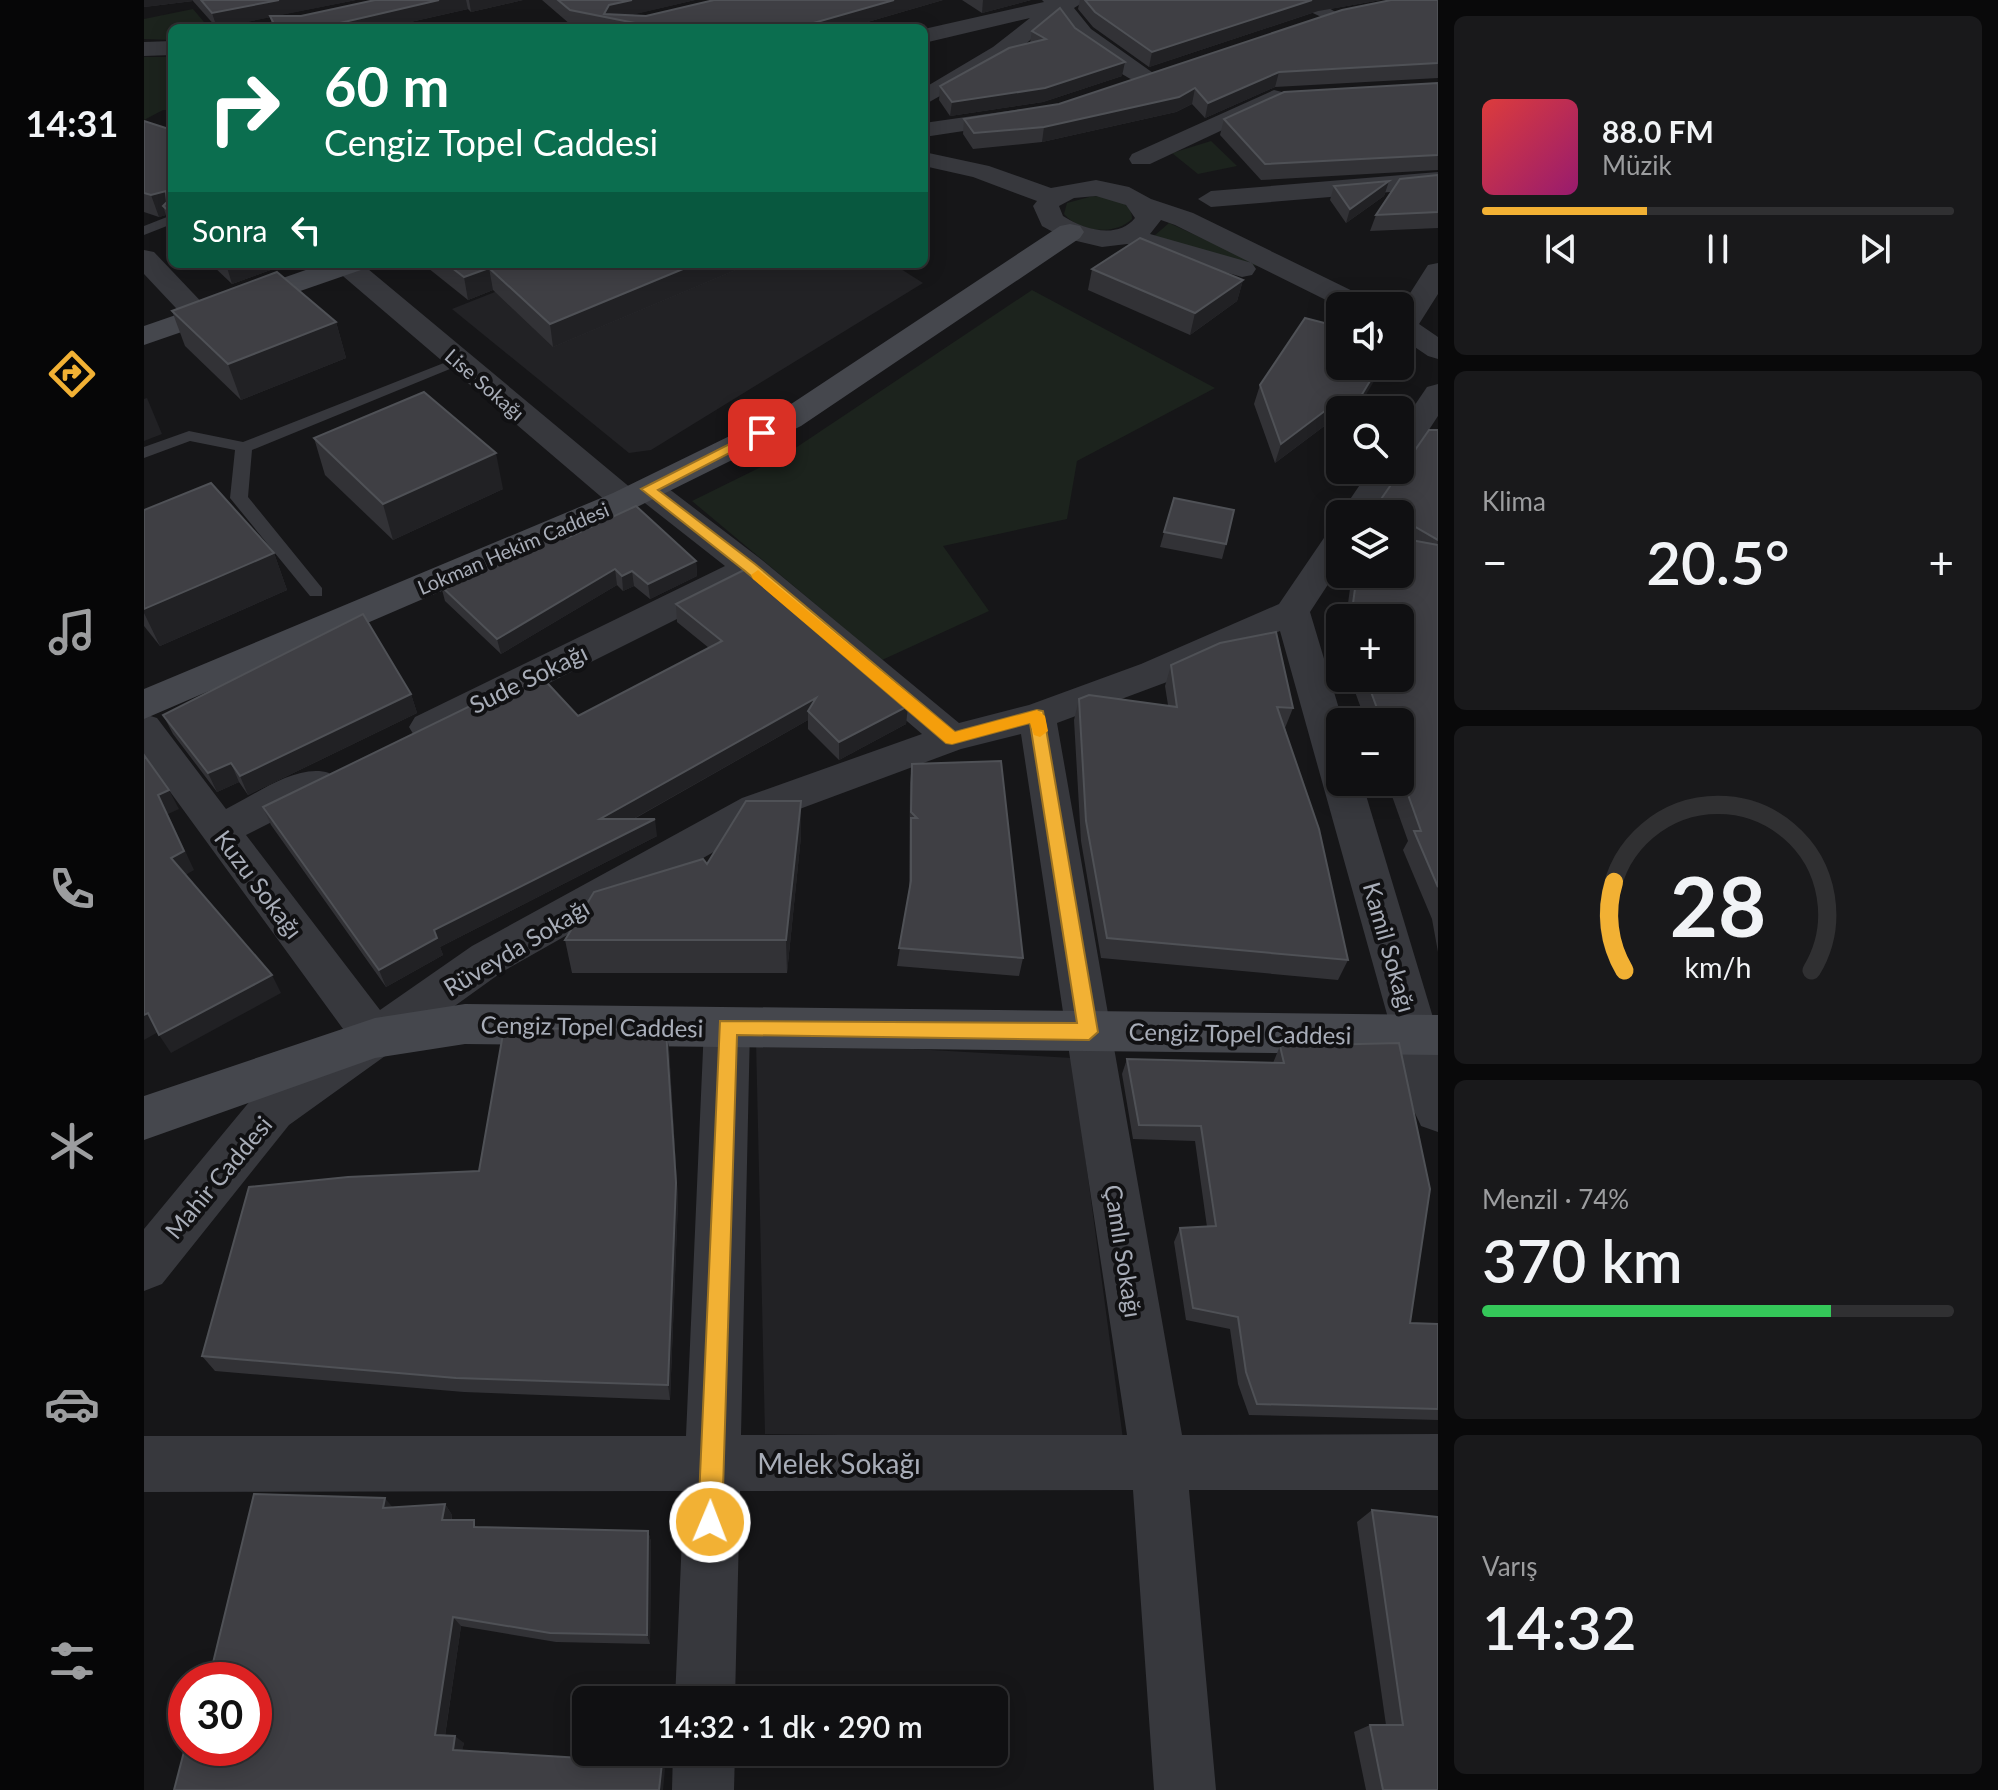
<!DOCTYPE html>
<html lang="tr">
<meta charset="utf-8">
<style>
:root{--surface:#101012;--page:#19191b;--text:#f1f3f6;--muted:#9c9d9f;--line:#303032;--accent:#f2b134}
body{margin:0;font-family:Lato,sans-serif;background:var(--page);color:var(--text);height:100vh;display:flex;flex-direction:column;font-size:30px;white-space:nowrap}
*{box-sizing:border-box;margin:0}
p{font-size:26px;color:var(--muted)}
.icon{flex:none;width:44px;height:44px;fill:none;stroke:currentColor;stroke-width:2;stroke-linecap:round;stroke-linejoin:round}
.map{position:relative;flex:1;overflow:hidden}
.details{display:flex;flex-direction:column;gap:16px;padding:16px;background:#09090a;width:560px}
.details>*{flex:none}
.guide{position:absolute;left:24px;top:24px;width:760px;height:244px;border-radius:12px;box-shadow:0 4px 20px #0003,0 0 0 2px var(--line);background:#0b6e4f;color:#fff;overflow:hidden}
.buttons{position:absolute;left:1182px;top:292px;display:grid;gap:16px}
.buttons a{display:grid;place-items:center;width:88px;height:88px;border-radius:12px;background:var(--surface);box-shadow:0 4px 20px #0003,0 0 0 2px var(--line);font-size:40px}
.speed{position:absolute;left:24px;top:1662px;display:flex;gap:16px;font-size:40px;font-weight:700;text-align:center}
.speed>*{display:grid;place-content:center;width:104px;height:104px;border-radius:50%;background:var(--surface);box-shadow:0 4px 20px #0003,0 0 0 2px var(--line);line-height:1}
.speed .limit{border:12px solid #d22;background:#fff;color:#111}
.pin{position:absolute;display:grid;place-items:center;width:68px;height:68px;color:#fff;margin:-34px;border-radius:16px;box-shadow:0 4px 12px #0006}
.me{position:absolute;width:88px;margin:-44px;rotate:1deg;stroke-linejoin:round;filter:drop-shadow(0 0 6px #0008)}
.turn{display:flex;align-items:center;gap:28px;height:168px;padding:0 24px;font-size:36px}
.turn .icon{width:104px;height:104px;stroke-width:2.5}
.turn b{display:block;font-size:56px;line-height:68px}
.then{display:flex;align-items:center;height:76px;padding:0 24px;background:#0003;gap:16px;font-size:30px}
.big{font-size:60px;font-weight:600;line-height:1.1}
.details .tile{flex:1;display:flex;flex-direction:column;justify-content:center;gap:12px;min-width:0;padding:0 28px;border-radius:12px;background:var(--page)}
.details .dial{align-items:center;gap:0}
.dial svg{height:208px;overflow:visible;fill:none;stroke:var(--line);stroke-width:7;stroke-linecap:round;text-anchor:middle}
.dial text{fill:var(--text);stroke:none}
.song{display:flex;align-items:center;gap:24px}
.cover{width:96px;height:96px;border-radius:12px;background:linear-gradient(135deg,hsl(0 70% 55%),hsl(320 70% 35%))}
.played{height:8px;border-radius:4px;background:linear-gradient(90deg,var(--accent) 35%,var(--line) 35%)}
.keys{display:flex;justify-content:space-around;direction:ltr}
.heat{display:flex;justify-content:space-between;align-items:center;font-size:44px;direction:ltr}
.charge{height:12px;border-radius:6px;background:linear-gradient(90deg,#34c759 74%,var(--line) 0)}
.trip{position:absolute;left:428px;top:1686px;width:436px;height:80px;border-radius:12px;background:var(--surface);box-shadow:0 4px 20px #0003,0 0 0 2px var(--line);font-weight:600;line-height:80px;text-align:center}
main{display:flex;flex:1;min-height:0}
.tabs{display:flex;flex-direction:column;width:144px;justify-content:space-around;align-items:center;background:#060607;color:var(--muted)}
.tabs .icon{width:56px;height:56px}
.tabs .selected{color:var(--accent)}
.tabs b{font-size:36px;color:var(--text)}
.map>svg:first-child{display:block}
.built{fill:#222225}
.green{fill:#1c231d}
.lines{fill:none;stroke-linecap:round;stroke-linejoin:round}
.lane{fill:#37383d;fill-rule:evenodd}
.street{fill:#37383d;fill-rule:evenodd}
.secondary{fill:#45474d;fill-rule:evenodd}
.wall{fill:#323236}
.shaded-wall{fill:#212124}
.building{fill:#3f3f44;stroke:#4f5156;stroke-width:2}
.route{fill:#f2b134;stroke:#9d7322;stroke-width:2}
.slow{fill:#f59e0b}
.labels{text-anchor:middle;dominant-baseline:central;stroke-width:8;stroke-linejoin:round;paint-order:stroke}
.far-street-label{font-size:20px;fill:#a8adb8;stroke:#111113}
.street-label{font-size:24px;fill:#a8adb8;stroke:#111113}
.near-street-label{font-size:28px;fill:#a8adb8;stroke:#111113}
</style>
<main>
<nav class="tabs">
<b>14:31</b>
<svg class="icon selected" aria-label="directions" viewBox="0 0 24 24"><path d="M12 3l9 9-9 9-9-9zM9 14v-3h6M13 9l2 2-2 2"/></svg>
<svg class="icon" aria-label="music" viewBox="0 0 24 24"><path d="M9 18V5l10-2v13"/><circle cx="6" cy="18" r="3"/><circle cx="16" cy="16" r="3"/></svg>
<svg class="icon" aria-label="phone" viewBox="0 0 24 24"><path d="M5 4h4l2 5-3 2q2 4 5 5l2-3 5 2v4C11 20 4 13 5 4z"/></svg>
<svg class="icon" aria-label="climate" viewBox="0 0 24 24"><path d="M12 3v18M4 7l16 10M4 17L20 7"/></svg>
<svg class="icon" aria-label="car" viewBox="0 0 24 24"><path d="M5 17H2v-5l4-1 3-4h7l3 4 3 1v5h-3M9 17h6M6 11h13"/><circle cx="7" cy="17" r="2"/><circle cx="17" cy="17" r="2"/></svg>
<svg class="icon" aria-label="filters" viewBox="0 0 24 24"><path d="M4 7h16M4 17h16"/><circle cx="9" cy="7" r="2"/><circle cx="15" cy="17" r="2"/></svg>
</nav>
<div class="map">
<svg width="1294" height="1790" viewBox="0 0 1294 1790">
<rect width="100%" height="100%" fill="#161618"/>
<!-- built -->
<g class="built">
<path d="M421 264H749L779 283 507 450 485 453 308 309Z"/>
<path d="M612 1040 928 1058 979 1439 621 1434Z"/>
</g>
<!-- green -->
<g class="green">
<path d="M49 9 65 28H28V40L0 39V19Z"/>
<path d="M0 57H28V110H19L0 120Z"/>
<path d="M1067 141 1093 166 1054 174 1028 153Z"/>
<path d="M949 196C965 197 988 200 988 219 971 236 935 232 920 214L923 203Z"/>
<path d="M1025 223 1130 271 1010 236Z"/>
<path d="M888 290 1071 388 933 461 923 519 799 546 845 611 738 660 548 501 641 455Z"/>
</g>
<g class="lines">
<!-- lane -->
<g class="lane">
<path d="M28 215V224L0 235V226Z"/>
<path d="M310 359 323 362 108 450 104 497 178 588V596H166L86 498 91 450 46 441 0 458V447L45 431 99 442Z"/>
</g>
<!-- street -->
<g class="street">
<path d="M898 0H943L930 8 947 29 1012 75 1016 80 1012 85C987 91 930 37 915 17L865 57 780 105V88L849 47 886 18 780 43V29L900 2Z"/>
<path d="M1141 0H1170L1199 16 1188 22Z"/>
<path d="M28 41V55L0 56V42Z"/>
<path d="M1130 90 1138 92 1142 97 1138 102 1006 164H988L985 159 988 154Z"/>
<path d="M877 109 885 111 889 116 885 121 780 137V123Z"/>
<path d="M780 152 845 166 907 188 952 180 985 187 1007 199 1049 213 1227 300 1231 306 1196 307 1031 225 1017 220 1006 234 1108 263 1112 269 1108 275 1098 277 983 244 958 247 920 238 898 226 889 206 893 201 829 177 780 166ZM952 196 982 205 991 218C973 240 939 229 919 216L915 206 930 198Z"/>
<path d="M1294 172V188L1067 207 1054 199 1067 191Z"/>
<path d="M0 250 10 252 66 311 70 317 66 323H46L0 274Z"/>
<path d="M1294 263V294L1275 324 1294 337V359L1284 356 1256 337V309L1284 265Z"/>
<path d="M190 264H218L488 489 492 482 504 479 516 482 618 560 815 723 885 705 997 664 1135 604 1184 532 1196 529V566L1166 612 1199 722H1196V782H1218L1294 1034V1132L1277 1126 1270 1111 1136 631 1023 682 913 723 1038 1435 1294 1434V1490H1045L1072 1790H1010L989 1490 596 1491 591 1700H531L540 1491 0 1492V1436H542L560 1027 567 1014 583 1008 599 1014 606 1027 597 1435H983L877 734 817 749 626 820 358 972 145 1125 18 1284 0 1291V1229L111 1095 202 1033 0 756V714L13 718 82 809C111 795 153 763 185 773L191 783 185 793 102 835 236 1010 328 946 598 798 778 734 603 584 297 737 284 741 271 737 265 727 271 717 581 566 497 500 493 507 481 510 469 507 193 271Z"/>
<path d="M1294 384V416L1267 457 1256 460V427L1283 387Z"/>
<path d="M1256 467 1258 470 1230 514H1196L1226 470H1256Z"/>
<path d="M529 1752H591L590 1790H528Z"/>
</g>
<!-- secondary -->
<g class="secondary">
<path d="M926 224 936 226 940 232 936 238 657 426 493 507 0 719V689L469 493 635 412 916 226Z"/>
<path d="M179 264H221L217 270 0 345V326Z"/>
<path d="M321 1004 1294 1015V1055L321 1044 231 1058 0 1140V1096L231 1018Z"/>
</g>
</g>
<!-- wall -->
<g class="wall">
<path d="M0 0H212L130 16H157L231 0H379L327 12 324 9 240 28H129L126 17 73 28 49 1 0 7Z"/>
<path d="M398 0H551L486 15 502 16 570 0H799L703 28H444L427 25Z"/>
<path d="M818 0H887L838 13Z"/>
<path d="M936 0H1237L1174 11 1005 67 949 27 934 9Z"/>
<path d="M1294 0V78L1131 87 1061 118 1048 104 1032 112 898 142 829 149 819 134 820 119 915 104Z"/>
<path d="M931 28 978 76 899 102 806 116 795 100 796 86 886 43 888 31Z"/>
<path d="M1294 83V170L1117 180 1076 135 1080 119Z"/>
<path d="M0 121 28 130V229L22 215 15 217 0 212Z"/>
<path d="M1294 175V228L1226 231 1232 215Z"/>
<path d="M1245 181 1240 196 1202 223 1186 200 1190 186Z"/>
<path d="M67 264H143L88 284Z"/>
<path d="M279 264H606L409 347 349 290 324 300Z"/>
<path d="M948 269 1099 280 1093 301 1046 335 944 290Z"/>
<path d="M28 311 192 322 202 358 97 400 41 346Z"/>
<path d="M1161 318 1213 410H1196V423L1187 421 1131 463 1110 404 1116 385Z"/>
<path d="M1294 430V952L1288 919 1259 850 1264 841 1243 782H1256V722H1222L1206 678H1256V618H1202L1208 574H1256V514H1230L1233 505Z"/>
<path d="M170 438 359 489 249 540 181 475Z"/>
<path d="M1030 498 1082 544 1078 559 1016 547Z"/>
<path d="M0 510 130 553 143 590 16 646 0 626Z"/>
<path d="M423 538 552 561 553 576 506 599 490 586 479 591 473 585 357 654 301 601 297 586Z"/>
<path d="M532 604 764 706 762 724 695 760 664 729V720L490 819 513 836 296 947 299 955 242 987 127 825 119 807 434 716 565 648 533 622Z"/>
<path d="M1027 665 1149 708 1141 728 1204 960 1194 980 957 958 937 841 930 720 935 699 1024 705 1021 686Z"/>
<path d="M267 694 273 713 104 795 95 782 73 792 29 734 19 715Z"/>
<path d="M768 764 879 958 875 976 753 966 765 892 766 783Z"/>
<path d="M657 836 643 973H428L421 940 563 864Z"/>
<path d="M522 1030 525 1049 534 1201 526 1400 320 1392 71 1371 58 1356 335 1171Z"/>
<path d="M1136 1046 1266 1323 1294 1324V1420L1105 1415 1094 1384 1086 1329 1042 1320 1030 1242 1036 1228 1063 1227 1051 1141 989 1139 978 1074 983 1059 1129 1063Z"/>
<path d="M301 1504 308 1515V1520L335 1527 504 1531 507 1542 506 1644 412 1642 317 1626 301 1736 320 1743 318 1750 521 1769 30 1790 249 1507Z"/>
<path d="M1228 1510 1294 1790H1222L1210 1732 1226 1725H1242L1213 1522Z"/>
</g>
<!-- shaded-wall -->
<g class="shaded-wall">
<path d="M0 0H49V1L0 7Z"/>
<path d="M135 0H212L73 28 68 13Z"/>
<path d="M295 0H322L324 9 240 28H183V26Z"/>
<path d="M325 0H379L327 12Z"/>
<path d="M488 0H551L471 19 460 14 465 5Z"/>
<path d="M750 0H799L703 28H652Z"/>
<path d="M839 0H887L838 13Z"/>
<path d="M1168 0H1237L1174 11 1005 67 1008 52Z"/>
<path d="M981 62 978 76 899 102 806 116 808 102Z"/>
<path d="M1135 72 1131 87 1061 118 1064 103Z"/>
<path d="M1051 88 1048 104 1032 112 898 142 900 127Z"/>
<path d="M1245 181 1240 196 1202 223 1206 209Z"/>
<path d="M22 191 27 213 19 206 22 215 15 217 7 195Z"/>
<path d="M82 264H143L88 284Z"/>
<path d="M551 264H606L409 347 406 324Z"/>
<path d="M345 268 349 290 324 300 320 277Z"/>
<path d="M1099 280 1093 301 1046 335 1051 313Z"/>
<path d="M192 322 202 358 97 400 84 364Z"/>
<path d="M1235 366H1239L1213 410H1210Z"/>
<path d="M3 398 18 434 0 441V399Z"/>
<path d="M1194 401 1187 421 1131 463 1137 444Z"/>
<path d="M352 453 359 489 249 540 239 504Z"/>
<path d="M130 553 143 590 16 646 0 613V609Z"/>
<path d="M552 561 553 576 506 599 504 584Z"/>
<path d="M471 569 473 585 357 654 353 639Z"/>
<path d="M488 571 490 586 479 591 478 576Z"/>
<path d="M267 694 273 713 104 795 96 776Z"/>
<path d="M672 698 664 711V720L459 836 456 819Z"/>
<path d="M764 706 762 724 695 760V742Z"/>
<path d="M87 763 95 782 73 792 64 773Z"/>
<path d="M25 790 35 809 24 814 50 870 38 877 27 858 14 795Z"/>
<path d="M657 801V836L643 973 642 940Z"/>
<path d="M511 819 513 836 296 947 299 955 242 987 235 970 290 930Z"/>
<path d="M128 975 137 993 27 1053 15 1035Z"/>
<path d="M4 1013 16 1031 0 1040V1015Z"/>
<path d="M522 1030 525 1049 534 1201 526 1400 524 1385Z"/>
<path d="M241 1498 250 1509 239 1508Z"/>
<path d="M301 1504 308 1515 306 1531 298 1520Z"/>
<path d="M504 1531 507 1542 506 1644 503 1635Z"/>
<path d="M309 1617 317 1626 300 1742 291 1735Z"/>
<path d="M311 1736 320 1743 317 1756 309 1750Z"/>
<path d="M518 1763 521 1769 519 1790H515Z"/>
</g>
<!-- building -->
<g class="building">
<path d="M57 0H135L68 13Z"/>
<path d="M231 0H295L183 26 132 28 126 16H157Z"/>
<path d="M414 0H488L465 5 460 14 502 16 570 0H750L652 28H516L426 10Z"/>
<path d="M941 0H1168L1008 52 951 12Z"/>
<path d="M1247 0H1294V63L1135 72 1064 103 1051 88 1035 97 900 127 830 133 820 119 915 104 1198 10Z"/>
<path d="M916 8 931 28 981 62 901 88 808 102 796 86 865 48 902 39 888 31Z"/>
<path d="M1294 83V155L1121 164 1080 119 1140 92Z"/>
<path d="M0 121 28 130V214L19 206 23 202 22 191 7 195 0 193Z"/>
<path d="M1294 175V212L1232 215 1256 179Z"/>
<path d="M1245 181 1206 209 1190 186Z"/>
<path d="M996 238 1099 280 1051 313 948 269Z"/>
<path d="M303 264H551L406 324 345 268 320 277Z"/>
<path d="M133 272 192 322 84 364 28 311Z"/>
<path d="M1161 318 1196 327V366H1235L1211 406 1194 401 1137 444 1116 385Z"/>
<path d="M280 392 352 453 239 504 170 438Z"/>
<path d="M1285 430H1294V540L1256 518V514H1248L1233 505Z"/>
<path d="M67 483 130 553 0 609V510Z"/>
<path d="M1030 498 1090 510 1082 544 1020 532Z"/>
<path d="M492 506 552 561 504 584 488 571 478 576 471 569 353 639 297 586 417 532 423 538Z"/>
<path d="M1256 538 1294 545V887L1270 831H1277L1256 772V722H1238L1222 678H1256V618H1207L1213 574H1256Z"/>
<path d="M602 569 764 706 695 742 664 711 672 698 456 819H511L290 930 293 938 235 970 119 807 394 673 434 716 578 641 532 604Z"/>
<path d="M219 614 267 694 96 776 87 763 64 773 19 715Z"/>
<path d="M1132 632 1149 708 1133 707 1175 829 1204 960 963 938 942 821 935 699 945 695 1033 707 1027 665 1076 643Z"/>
<path d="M0 755 25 790 14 795 40 851 27 858 128 975 15 1035 4 1013 0 1015Z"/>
<path d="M857 761 879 958 755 948 767 881V818H773L767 812 768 764Z"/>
<path d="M602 801H657L642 940H421L450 892 559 859 563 864Z"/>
<path d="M360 1028 522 1030 532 1183 524 1385 312 1378 58 1356 105 1187 204 1177 335 1171Z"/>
<path d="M1255 1043 1286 1189 1266 1323 1294 1324V1409L1113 1404 1102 1372 1094 1317 1049 1308 1036 1228 1072 1226 1057 1126 995 1125 983 1059 1140 1063 1136 1046Z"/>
<path d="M110 1494 241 1498 239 1508 301 1504 298 1520H330V1527L504 1531 503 1635 406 1633 309 1617 291 1735 311 1736 309 1750 518 1763 515 1790H30L42 1744V1748H110V1680H59L63 1667H68Z"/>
<path d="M1228 1510 1294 1517V1790H1239L1226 1725H1259Z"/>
</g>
<!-- route -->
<path class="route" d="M613 430 624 433 514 490 611 564 811 732 893 710 899 711 954 1032 945 1040 593 1035 578 1522 574 1531 566 1535 557 1531 554 1522 576 1021 933 1023 886 723 808 744 802 743 601 571 497 489Z"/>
<!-- slow -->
<path class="slow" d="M614 570 811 732 893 710 901 716 904 731 896 737 890 735 886 723 808 744 802 743 609 579 607 575Z"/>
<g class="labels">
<!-- far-street labels -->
<g class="far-street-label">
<text transform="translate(341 384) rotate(41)">Lise Sokağı</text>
<text transform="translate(369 548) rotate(-23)">Lokman Hekim Caddesi</text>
</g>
<!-- street labels -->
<g class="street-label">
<text transform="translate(384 678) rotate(-26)">Sude Sokağı</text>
<text transform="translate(115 884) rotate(53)">Kuzu Sokağı</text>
<text transform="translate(372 947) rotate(-31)">Rüveyda Sokağı</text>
<text transform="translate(1246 947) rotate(74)">Kamil Sokağı</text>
<text transform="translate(448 1026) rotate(1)">Cengiz Topel Caddesi</text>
<text transform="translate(1096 1033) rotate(1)">Cengiz Topel Caddesi</text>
<text transform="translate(74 1177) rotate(-50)">Mahir Caddesi</text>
<text transform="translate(980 1251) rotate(81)">Çamlı Sokağı</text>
</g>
<!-- near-street labels -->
<g class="near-street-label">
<text x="695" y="1463">Melek Sokağı</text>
</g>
</g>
</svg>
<div class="buttons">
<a><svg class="icon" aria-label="sound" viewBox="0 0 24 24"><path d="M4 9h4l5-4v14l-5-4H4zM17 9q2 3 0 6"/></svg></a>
<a><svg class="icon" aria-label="search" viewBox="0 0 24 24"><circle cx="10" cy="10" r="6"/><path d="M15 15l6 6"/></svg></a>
<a><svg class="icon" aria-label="layers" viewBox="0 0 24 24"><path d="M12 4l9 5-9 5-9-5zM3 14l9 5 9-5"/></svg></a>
<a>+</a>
<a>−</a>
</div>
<div class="speed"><div class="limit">30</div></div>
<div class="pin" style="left:618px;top:433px;background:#d93025"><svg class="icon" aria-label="arrive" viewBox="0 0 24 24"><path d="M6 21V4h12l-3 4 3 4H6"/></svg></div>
<svg class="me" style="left:566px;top:1522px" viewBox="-20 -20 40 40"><circle r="17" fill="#f2b134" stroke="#fff" stroke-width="3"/><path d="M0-11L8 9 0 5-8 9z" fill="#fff"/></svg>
<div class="trip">14:32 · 1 dk · 290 m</div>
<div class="guide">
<div class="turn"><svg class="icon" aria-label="right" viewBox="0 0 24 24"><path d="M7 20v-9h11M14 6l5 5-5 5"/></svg><div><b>60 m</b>Cengiz Topel Caddesi</div></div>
<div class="then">Sonra<svg class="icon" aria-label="left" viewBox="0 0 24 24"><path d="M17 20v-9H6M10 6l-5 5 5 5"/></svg></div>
</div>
</div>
<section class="details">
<div class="tile">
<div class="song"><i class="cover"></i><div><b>88.0 FM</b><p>Müzik</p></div></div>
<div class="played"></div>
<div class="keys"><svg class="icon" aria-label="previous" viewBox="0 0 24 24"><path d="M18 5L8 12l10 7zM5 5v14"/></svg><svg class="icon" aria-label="pause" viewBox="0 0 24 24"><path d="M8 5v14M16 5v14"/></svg><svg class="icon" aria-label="next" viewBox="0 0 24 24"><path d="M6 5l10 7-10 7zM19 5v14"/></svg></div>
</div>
<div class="tile"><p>Klima</p>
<div class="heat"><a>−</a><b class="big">20.5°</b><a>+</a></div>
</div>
<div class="tile dial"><svg viewBox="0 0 100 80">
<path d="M14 69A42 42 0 1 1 86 69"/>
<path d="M14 69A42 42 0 0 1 10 35" stroke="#f2b134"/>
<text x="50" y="56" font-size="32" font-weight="700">28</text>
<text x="50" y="72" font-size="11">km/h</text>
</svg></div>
<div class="tile"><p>Menzil · 74%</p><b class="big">370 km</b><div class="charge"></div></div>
<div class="tile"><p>Varış</p><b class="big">14:32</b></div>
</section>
</main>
